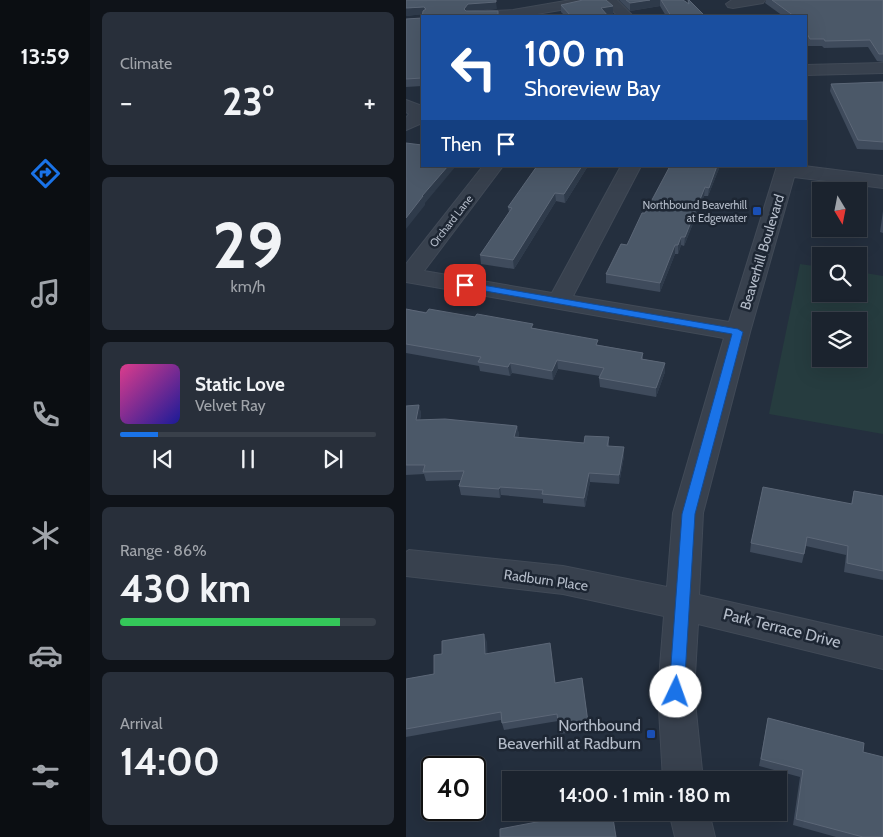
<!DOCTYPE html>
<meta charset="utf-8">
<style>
:root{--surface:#1b232e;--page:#282f3a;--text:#f1f3f6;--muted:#a0a4aa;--line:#39404a;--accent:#1a73e8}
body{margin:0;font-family:Cabin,sans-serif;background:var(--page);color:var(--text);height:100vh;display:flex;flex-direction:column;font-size:19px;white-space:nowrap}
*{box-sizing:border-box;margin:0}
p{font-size:16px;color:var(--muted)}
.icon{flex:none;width:28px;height:28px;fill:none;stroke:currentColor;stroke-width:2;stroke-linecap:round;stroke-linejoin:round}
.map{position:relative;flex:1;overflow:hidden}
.panel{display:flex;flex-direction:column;gap:12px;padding:12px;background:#0f1319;width:316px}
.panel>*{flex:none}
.banner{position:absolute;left:15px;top:15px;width:386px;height:152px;border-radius:0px;box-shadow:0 5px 20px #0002,0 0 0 1px var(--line);background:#1a4fa0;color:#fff;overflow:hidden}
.needle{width:32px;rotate:170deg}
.tools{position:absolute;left:406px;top:182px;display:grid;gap:10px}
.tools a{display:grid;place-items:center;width:55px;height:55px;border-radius:0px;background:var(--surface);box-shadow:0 5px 20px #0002,0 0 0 1px var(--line);font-size:25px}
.speed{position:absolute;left:15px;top:756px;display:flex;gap:10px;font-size:25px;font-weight:700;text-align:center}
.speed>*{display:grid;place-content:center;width:65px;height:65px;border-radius:50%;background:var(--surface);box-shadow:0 5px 20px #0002,0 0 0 1px var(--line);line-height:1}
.speed .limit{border:2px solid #111;border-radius:8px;background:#fff;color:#111}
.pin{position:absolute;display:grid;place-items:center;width:42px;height:42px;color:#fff;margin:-21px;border-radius:10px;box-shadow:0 2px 8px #0006}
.me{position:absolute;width:55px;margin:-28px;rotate:3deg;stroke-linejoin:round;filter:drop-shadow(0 0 4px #0008)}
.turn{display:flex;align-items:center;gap:18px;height:105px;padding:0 20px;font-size:22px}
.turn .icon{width:65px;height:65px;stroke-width:2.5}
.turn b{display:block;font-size:35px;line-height:42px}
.then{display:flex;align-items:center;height:48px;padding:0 20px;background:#0003;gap:10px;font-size:19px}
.big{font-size:38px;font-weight:700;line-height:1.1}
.panel .card{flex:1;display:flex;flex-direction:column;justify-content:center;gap:8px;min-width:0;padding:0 18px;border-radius:8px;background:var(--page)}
.panel .dial{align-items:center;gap:0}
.dial b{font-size:65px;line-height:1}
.song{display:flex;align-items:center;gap:15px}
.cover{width:60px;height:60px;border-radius:8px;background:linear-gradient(135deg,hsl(330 70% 55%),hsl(240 70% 35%))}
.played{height:5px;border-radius:2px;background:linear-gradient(90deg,var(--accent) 15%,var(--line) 15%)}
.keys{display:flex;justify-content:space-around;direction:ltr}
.heat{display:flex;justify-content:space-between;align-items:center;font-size:28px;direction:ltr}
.charge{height:8px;border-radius:4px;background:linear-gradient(90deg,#34c759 86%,var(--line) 0)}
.trip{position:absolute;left:96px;top:771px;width:285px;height:50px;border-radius:0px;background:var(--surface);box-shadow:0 5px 20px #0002,0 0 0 1px var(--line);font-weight:700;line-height:50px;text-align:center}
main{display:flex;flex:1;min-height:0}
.dock{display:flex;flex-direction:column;width:90px;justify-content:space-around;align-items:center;background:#0b0e12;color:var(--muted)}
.dock .icon{width:35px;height:35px}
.dock .on{color:var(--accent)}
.dock b{font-size:22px;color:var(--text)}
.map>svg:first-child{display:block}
.green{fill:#263c3f;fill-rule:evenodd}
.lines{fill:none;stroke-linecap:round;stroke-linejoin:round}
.minor-casing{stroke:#414a57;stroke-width:2}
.minor{fill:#38414e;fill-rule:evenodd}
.wall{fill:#3f4b5c}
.shaded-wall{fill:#2f3b4b}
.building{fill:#4b5868;stroke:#5c6777}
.route{fill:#1a73e8;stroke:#114b97}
.transit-dot{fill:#1a4fb4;stroke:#1d2633;stroke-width:2}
.labels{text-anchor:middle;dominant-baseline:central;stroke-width:5;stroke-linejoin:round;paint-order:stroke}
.far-poi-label{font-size:11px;fill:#b4bcc9;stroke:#1d2633;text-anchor:end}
.far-street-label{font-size:11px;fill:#b4bcc9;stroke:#1d2633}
.street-label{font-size:14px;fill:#b4bcc9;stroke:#1d2633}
.near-street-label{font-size:16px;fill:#b4bcc9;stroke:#1d2633}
.near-poi-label{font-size:16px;fill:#b4bcc9;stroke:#1d2633;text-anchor:end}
</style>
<main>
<nav class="dock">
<b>13:59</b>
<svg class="icon on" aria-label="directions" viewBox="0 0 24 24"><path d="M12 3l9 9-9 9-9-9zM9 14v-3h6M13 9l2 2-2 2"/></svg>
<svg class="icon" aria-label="music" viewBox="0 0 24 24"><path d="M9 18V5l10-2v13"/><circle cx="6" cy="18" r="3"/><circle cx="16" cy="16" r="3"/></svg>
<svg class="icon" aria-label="phone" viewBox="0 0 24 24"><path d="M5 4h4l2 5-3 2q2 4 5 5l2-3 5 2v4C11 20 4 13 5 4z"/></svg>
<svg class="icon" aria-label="climate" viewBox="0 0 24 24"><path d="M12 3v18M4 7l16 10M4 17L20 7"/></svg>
<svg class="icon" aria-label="car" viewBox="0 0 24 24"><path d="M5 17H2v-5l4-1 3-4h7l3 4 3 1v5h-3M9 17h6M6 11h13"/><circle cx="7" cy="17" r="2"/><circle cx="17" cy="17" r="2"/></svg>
<svg class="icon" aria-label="filters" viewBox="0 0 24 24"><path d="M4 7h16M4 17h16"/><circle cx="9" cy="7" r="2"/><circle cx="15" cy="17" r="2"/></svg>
</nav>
<section class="panel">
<div class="card"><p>Climate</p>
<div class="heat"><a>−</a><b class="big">23°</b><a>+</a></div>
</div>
<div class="card dial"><b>29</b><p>km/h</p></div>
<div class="card">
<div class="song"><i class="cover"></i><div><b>Static Love</b><p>Velvet Ray</p></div></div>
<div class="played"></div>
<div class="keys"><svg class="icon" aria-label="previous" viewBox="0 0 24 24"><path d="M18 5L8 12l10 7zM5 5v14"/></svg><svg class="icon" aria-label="pause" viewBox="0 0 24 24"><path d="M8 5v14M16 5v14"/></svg><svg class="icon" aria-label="next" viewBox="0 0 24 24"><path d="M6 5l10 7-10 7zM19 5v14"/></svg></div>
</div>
<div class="card"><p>Range · 86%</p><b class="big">430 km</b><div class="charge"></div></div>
<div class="card"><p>Arrival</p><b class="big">14:00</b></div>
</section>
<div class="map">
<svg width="477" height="837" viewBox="0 0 477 837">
<rect width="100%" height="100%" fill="#242f3e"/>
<!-- green -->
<path class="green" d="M394 264 415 267V294H452L453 272 477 276V434L363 414ZM415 321H452V359H415Z"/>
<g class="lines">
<defs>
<g id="minor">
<path d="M165 0H211L227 16H212L197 1 190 4 119 16H61L63 13 68 12 107 10Z"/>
<path d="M326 0H359L357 3 327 8 322 7 320 4Z"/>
<path d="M477 63V73L400 75V65Z"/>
<path d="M0 100 16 106V123L0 130V118L3 114 0 112Z"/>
<path d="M77 166H97L18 271 146 293 215 166H235L167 296 323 322 371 166H398L477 176V188L388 177 344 332 297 513 293 595 477 637V669L292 624 288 692 297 780H257L252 692 258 616 157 594 0 576V552L3 550 157 566 261 587 267 513 318 338 0 282V264Z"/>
<path d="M263 812H303L309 837H269Z"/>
</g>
</defs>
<!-- minor casing -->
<use href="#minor" class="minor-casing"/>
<!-- minor -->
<use href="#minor" class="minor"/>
</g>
<!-- wall -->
<g class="wall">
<path d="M0 0 91 9 16 16V86L0 87V19L16 18V14L0 16Z"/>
<path d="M213 0H277L282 3V0L299 16H260L254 6 224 11Z"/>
<path d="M360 0H477V62L471 61 462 47 418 48 416 46H402L400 41V16H377L359 3Z"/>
<path d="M155 5 207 14 201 15 202 16H159L155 12Z"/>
<path d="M477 82V150L451 149 424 91 425 84Z"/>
<path d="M182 166 159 203 150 201 108 269 75 264 74 255 103 212 102 207Z"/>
<path d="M314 166 302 196H298L278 246 275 245 272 254H269L254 292 200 283V274L221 245 239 213Z"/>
<path d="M477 211V233L474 232Z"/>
<path d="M0 309 128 328 193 345 237 353V359L259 363V372L250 397 194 387 193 378 194 376 152 369 147 380 106 373 104 376 74 371 73 366 0 353Z"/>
<path d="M13 405 15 414 14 420 111 426 113 435 112 437 178 443 203 437V446L218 456 213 484 184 482 179 507 137 503V499L95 495 94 498 55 495 53 486 55 480 20 481 18 474 0 475V406Z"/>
<path d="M448 491 477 496V580L438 572 440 555 400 546 396 563 344 552 345 543 445 504Z"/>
<path d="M81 642V654L149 683 176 678 183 730 154 734 152 721 98 730 95 720 0 737V679L28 674 36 654Z"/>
<path d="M362 718 457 752 477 837H430L387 825 394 777 353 766Z"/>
</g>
<!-- shaded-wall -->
<g class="shaded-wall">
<path d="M244 0H254V6L224 11V3Z"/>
<path d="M90 2 91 9 63 11 59 16 58 9 62 4Z"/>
<path d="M207 6V14L195 16V8Z"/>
<path d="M18 7 19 14 0 16V8Z"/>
<path d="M42 166H50L19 203V205L0 229V218L16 196Z"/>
<path d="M176 166H182L159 203 158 194Z"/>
<path d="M311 166H314L302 196 303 188Z"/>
<path d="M299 187 298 196 278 246 279 237Z"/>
<path d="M149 193 150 201 108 269 107 260Z"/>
<path d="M275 237V245L272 254V245Z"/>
<path d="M269 245V254L254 292V283Z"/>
<path d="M151 360 152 369 147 380 146 371Z"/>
<path d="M104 363 106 373 104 376 102 367Z"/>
<path d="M259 363V372L250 397V388Z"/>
<path d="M13 405 15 414 12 429 10 420Z"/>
<path d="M111 426 113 435 109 446 108 437Z"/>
<path d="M218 447V456L213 484V475Z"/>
<path d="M183 473 184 482 179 507 178 498Z"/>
<path d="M94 487 95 495 94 498 93 489Z"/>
<path d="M78 634 81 642 82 662 79 654Z"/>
</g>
<!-- building -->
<g class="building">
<path d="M0 0H90V2L62 4 58 9 60 11H92V16H16V78L0 79V19L16 18 17 11 20 9 18 7 0 8Z"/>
<path d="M177 0H200L207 6 195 8 202 16H170L169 15 165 16 155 5Z"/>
<path d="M220 0H244L224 3Z"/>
<path d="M255 0H277L283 4 282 0H283L299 16H265Z"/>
<path d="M366 0H477V54H473L464 40 419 41 418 39H404L400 32V16H388Z"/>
<path d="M477 82V142L452 140 425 84Z"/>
<path d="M0 143 16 145V166H42L16 196H17L0 218Z"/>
<path d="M131 166H176L158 194 149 193 107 260 74 255 106 208 102 207Z"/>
<path d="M264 166H311L303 188 299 187 279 237H275L272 245H269L254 283 200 274 215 244 221 245 236 213H239Z"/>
<path d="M0 309 20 313 23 309 69 317 71 314 127 324 125 328 192 340 190 345 237 353 235 359 259 363 250 388 193 378 198 368 151 360 146 371 104 363 102 367 72 362 75 357 0 344Z"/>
<path d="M13 405 10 420 39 419 111 426 108 437 178 443 179 436 203 437 201 446 218 447 213 475 183 473 178 498 136 494 137 490 94 487 93 489 53 486 58 471 17 472 19 465H0V406Z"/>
<path d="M357 487 446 504 448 491 477 496V571L441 563 442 546 401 537 398 554 345 543Z"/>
<path d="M78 634 79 654 144 643 149 683 176 678 182 722 153 727 151 714 96 723 95 712 0 729V679L28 674V655L36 654V641Z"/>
<path d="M362 718 458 743 457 752 477 757V837H457L390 819 397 770 355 759Z"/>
<path d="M183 812H206L210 837H94V829Z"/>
</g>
<!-- route -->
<path class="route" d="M59 282 332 329 337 332 289 514 278 692 276 697 270 699 265 697 263 692 276 514 326 334 56 287V283Z"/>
<!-- markers -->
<g class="transit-dot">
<rect x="346" y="206" width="10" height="10" rx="2.5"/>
<rect x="240" y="729" width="10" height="10" rx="2.5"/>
</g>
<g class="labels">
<!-- far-poi labels -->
<g class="far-poi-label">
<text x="341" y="205">Northbound Beaverhill<tspan x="341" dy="13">at Edgewater</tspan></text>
</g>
<!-- far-street labels -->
<g class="far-street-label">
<text transform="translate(45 221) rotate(-52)">Orchard Lane</text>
</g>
<!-- street labels -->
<g class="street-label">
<text transform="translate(356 252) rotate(-73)">Beaverhill Boulevard</text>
<text transform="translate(140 580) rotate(8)">Radburn Place</text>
</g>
<!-- near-street labels -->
<g class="near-street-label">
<text transform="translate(376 628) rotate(14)">Park Terrace Drive</text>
</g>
<!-- near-poi labels -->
<g class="near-poi-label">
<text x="235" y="725">Northbound<tspan x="235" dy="18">Beaverhill at Radburn</tspan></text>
</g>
</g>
</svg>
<div class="tools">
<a><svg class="needle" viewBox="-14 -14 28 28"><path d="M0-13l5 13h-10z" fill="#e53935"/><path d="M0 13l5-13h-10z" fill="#a0a4aa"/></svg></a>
<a><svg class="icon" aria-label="search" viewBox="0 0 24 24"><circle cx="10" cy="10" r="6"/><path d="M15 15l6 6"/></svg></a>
<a><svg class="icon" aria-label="layers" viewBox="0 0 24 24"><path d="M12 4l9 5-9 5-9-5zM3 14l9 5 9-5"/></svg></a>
</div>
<div class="speed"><div class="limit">40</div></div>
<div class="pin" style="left:59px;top:285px;background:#d93025"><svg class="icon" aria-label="arrive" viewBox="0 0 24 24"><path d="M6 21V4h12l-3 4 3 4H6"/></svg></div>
<svg class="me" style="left:270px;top:692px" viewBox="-20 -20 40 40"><circle r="19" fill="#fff"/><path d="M0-13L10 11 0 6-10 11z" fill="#1a73e8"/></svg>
<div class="trip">14:00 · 1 min · 180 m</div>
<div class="banner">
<div class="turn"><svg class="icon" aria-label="left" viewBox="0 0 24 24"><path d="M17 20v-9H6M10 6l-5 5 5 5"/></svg><div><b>100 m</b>Shoreview Bay</div></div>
<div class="then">Then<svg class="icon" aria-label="arrive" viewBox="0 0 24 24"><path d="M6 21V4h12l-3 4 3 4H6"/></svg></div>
</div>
</div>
</main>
